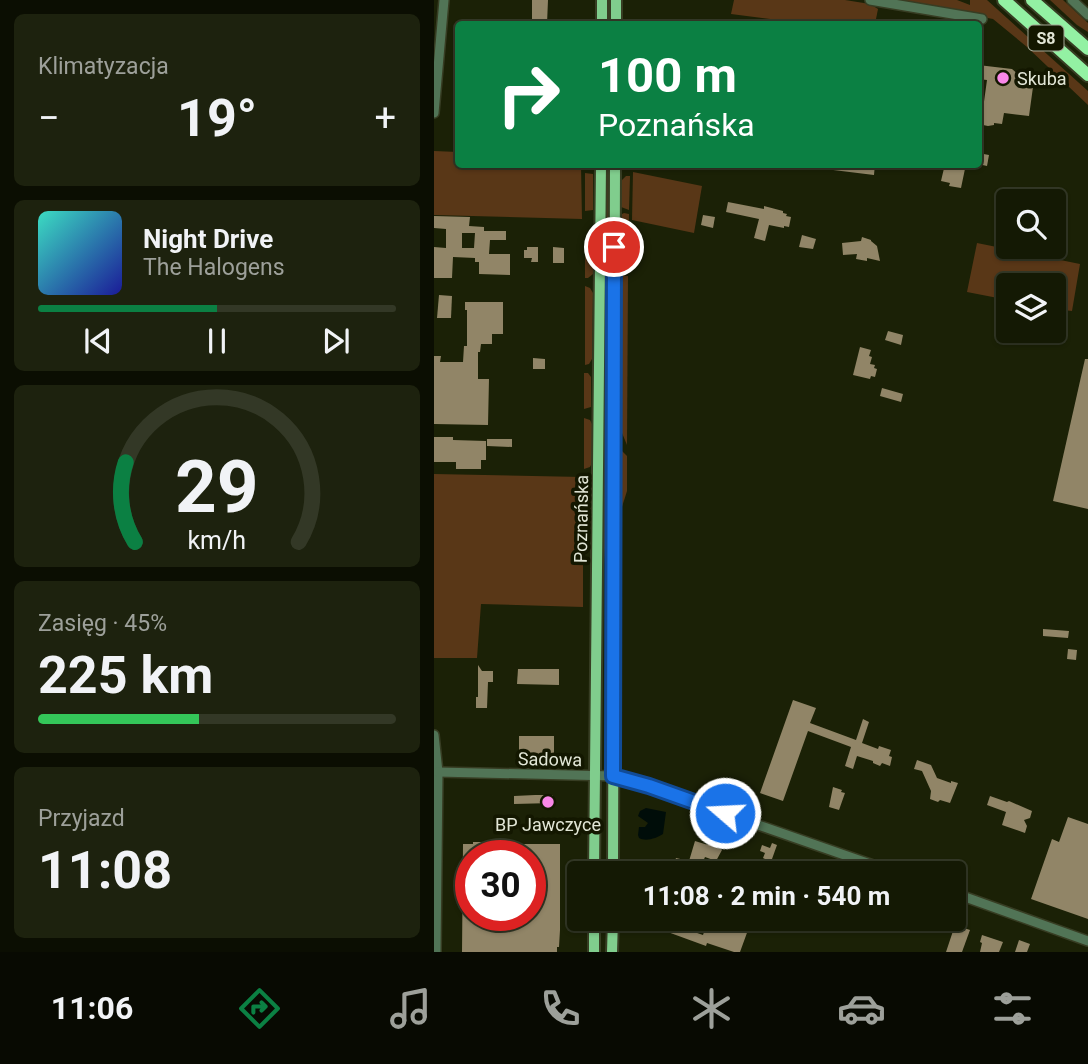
<!DOCTYPE html>
<html lang="pl">
<meta charset="utf-8">
<style>
:root{--surface:#141904;--page:#1d220e;--text:#f1f3f6;--muted:#9da09a;--line:#333826;--accent:#0b8043}
body{margin:0;font-family:Roboto,sans-serif;background:var(--page);color:var(--text);height:100vh;display:flex;flex-direction:column;font-size:26px;white-space:nowrap}
*{box-sizing:border-box;margin:0}
p{font-size:23px;color:var(--muted)}
.icon{flex:none;width:38px;height:38px;fill:none;stroke:currentColor;stroke-width:2;stroke-linecap:round;stroke-linejoin:round}
.map{position:relative;flex:1;overflow:hidden}
.sheet{display:flex;flex-direction:column;gap:14px;padding:14px;background:#0b0e02;width:434px}
.sheet>*{flex:none}
.banner{position:absolute;left:21px;top:21px;width:527px;height:147px;border-radius:7px;box-shadow:0 2px 5px #0004,0 0 0 2px var(--line);background:#0b8043;color:#fff;overflow:hidden}
.controls{position:absolute;left:562px;top:189px;display:grid;gap:14px}
.controls a{display:grid;place-items:center;width:70px;height:70px;border-radius:7px;background:var(--surface);box-shadow:0 2px 5px #0004,0 0 0 2px var(--line);font-size:35px}
.speed{position:absolute;left:21px;top:840px;display:flex;gap:14px;font-size:35px;font-weight:700;text-align:center}
.speed>*{display:grid;place-content:center;width:91px;height:91px;border-radius:50%;background:var(--surface);box-shadow:0 2px 5px #0004,0 0 0 2px var(--line);line-height:1}
.speed .limit{border:10px solid #d22;background:#fff;color:#111}
.pin{position:absolute;display:grid;place-items:center;width:60px;height:60px;color:#fff;margin:-30px;border:4px solid #fff;border-radius:50%;box-shadow:0 2px 7px #0007}
.me{position:absolute;width:77px;margin:-38px;rotate:289deg;stroke-linejoin:round;filter:drop-shadow(0 0 5px #0008)}
.turn{display:flex;align-items:center;gap:24px;height:147px;padding:0 28px;font-size:32px}
.turn .icon{width:91px;height:91px;stroke-width:2.5}
.turn b{display:block;font-size:49px;line-height:60px}
.big{font-size:52px;font-weight:700;line-height:1.1}
.sheet .widget{flex:1;display:flex;flex-direction:column;justify-content:center;gap:10px;min-width:0;padding:0 24px;border-radius:10px;background:var(--page)}
.sheet .dial{align-items:center;gap:0}
.dial svg{height:182px;overflow:visible;fill:none;stroke:var(--line);stroke-width:7;stroke-linecap:round;text-anchor:middle}
.dial text{fill:var(--text);stroke:none}
.song{display:flex;align-items:center;gap:21px}
.cover{width:84px;height:84px;border-radius:10px;background:linear-gradient(135deg,hsl(170 70% 55%),hsl(240 70% 35%))}
.played{height:7px;border-radius:4px;background:linear-gradient(90deg,var(--accent) 50%,var(--line) 50%)}
.keys{display:flex;justify-content:space-around;direction:ltr}
.heat{display:flex;justify-content:space-between;align-items:center;font-size:38px;direction:ltr}
.charge{height:10px;border-radius:5px;background:linear-gradient(90deg,#34c759 45%,var(--line) 0)}
.trip{position:absolute;left:133px;top:861px;width:399px;height:70px;border-radius:7px;background:var(--surface);box-shadow:0 2px 5px #0004,0 0 0 2px var(--line);font-weight:700;line-height:70px;text-align:center}
.menu{display:flex;height:112px;justify-content:space-around;align-items:center;background:#080a02;color:var(--muted)}
.menu .icon{width:49px;height:49px}
.menu .on{color:var(--accent)}
.menu b{font-size:32px;color:var(--text)}
main{display:flex;flex:1;min-height:0}
.map>svg:first-child{display:block}
.green{fill:#593717}
.water{fill:#000d09}
.building{fill:#918567;fill-rule:evenodd}
.lines{fill:none;stroke-linecap:round;stroke-linejoin:round}
.minor-casing{stroke:#373d23;stroke-width:12}
.major-casing{stroke:#373d23;stroke-width:14}
.highway-casing{stroke:#373d23;stroke-width:16}
.minor{stroke:#517456;stroke-width:9}
.major{stroke:#80cd8d;stroke-width:10}
.highway{stroke:#93f1a3;stroke-width:12}
.route-casing{stroke:#114b97;stroke-width:18}
.route{stroke:#1a73e8;stroke-width:12}
.poi-dot{fill:#f987e8;stroke:#131700;stroke-width:2.5}
.labels{text-anchor:middle;dominant-baseline:central;stroke-width:7;stroke-linejoin:round;paint-order:stroke}
.shield{fill:#131700;stroke:#a4a896;stroke-width:2}
.shield-label{font-size:16px;font-weight:bold;fill:#e2e6d6}
.poi-label{font-size:18px;fill:#e2e6d6;stroke:#131700;text-anchor:start}
.street-label{font-size:18px;fill:#e2e6d6;stroke:#131700}
</style>
<main>
<section class="sheet">
<div class="widget"><p>Klimatyzacja</p>
<div class="heat"><a>−</a><b class="big">19°</b><a>+</a></div>
</div>
<div class="widget">
<div class="song"><i class="cover"></i><div><b>Night Drive</b><p>The Halogens</p></div></div>
<div class="played"></div>
<div class="keys"><svg class="icon" aria-label="previous" viewBox="0 0 24 24"><path d="M18 5L8 12l10 7zM5 5v14"/></svg><svg class="icon" aria-label="pause" viewBox="0 0 24 24"><path d="M8 5v14M16 5v14"/></svg><svg class="icon" aria-label="next" viewBox="0 0 24 24"><path d="M6 5l10 7-10 7zM19 5v14"/></svg></div>
</div>
<div class="widget dial"><svg viewBox="0 0 100 80">
<path d="M14 69A42 42 0 1 1 86 69"/>
<path d="M14 69A42 42 0 0 1 10 34" stroke="#0b8043"/>
<text x="50" y="56" font-size="32" font-weight="700">29</text>
<text x="50" y="72" font-size="11">km/h</text>
</svg></div>
<div class="widget"><p>Zasięg · 45%</p><b class="big">225 km</b><div class="charge"></div></div>
<div class="widget"><p>Przyjazd</p><b class="big">11:08</b></div>
</section>
<div class="map">
<svg width="654" height="952" viewBox="0 0 654 952">
<rect width="100%" height="100%" fill="#1b2106"/>
<!-- green -->
<g class="green">
<path d="M300 0H411L436 4 444 9 441 24H376L297 14Z"/>
<path d="M459 0H523L536 5V0H553L654 91V105L593 47 559 19Z"/>
<path d="M616 0H629L654 23V32L643 25Z"/>
<path d="M0 151 24 152V164L147 165 148 219 0 215Z"/>
<path d="M177 164 174 578 172 579 169 533 172 165Z"/>
<path d="M199 172 268 186 260 233 198 220Z"/>
<path d="M151 173 159 174V210L151 211Z"/>
<path d="M192 176H196L195 210 187 207V181Z"/>
<path d="M190 213 195 214 194 271 189 270 187 268 188 214Z"/>
<path d="M543 243 646 264 638 311 620 309V285H574V300L533 292Z"/>
<path d="M151 248H155L159 252V274L154 278H151Z"/>
<path d="M189 276H194L193 445 188 433 187 279Z"/>
<path d="M151 286 156 288 159 293 158 359 155 364 151 365Z"/>
<path d="M150 373H154L157 377V407L150 409Z"/>
<path d="M150 418 156 420 158 424V463L156 467 150 469Z"/>
<path d="M187 450 193 456V491L187 510Z"/>
<path d="M0 474 149 477V607L47 604 43 658H0Z"/>
<path d="M152 475 158 480 157 528 152 518Z"/>
</g>
<!-- water -->
<path class="water" d="M212 808 232 812 229 834C223 838 212 842 205 838L204 835 205 827H211L214 823 204 816 206 811Z"/>
<!-- building -->
<g class="building">
<path d="M98 0H114L113 24H100V21H98Z"/>
<path d="M544 65 578 69 599 87 595 116 570 113 568 124 560 123V125L554 126 544 124V116H548L553 80 544 79Z"/>
<path d="M544 153 555 155 553 166 544 164Z"/>
<path d="M391 164H441L440 175 391 169Z"/>
<path d="M511 164H532L527 188 515 186 516 183 507 181Z"/>
<path d="M294 202 330 209V206L349 211V213L353 214 352 216 357 217 355 227 350 226V228L335 225 331 241 320 238 325 219 292 212Z"/>
<path d="M269 215 281 217 279 228 267 225Z"/>
<path d="M0 216 36 217 35 226 50 227V231H72V240H56L55 254H76V275L45 274V262H41V258L19 257 18 278H0V247L12 248V229L0 228ZM28 233H41L40 248H28Z"/>
<path d="M368 235 382 239 379 249 365 247Z"/>
<path d="M428 237 437 240V241L443 246 446 261 433 258V261L422 259 423 254 409 255 408 243 427 241Z"/>
<path d="M93 247H104V262H97L98 258H90V250H93Z"/>
<path d="M119 247 130 248V263H119Z"/>
<path d="M5 295 18 296 17 318H3Z"/>
<path d="M31 302H69V334H58V344H47L46 352H44V379H55L54 425 0 424V356H7L6 362H29L30 346H33V310H31Z"/>
<path d="M454 331 469 335 467 345 451 340Z"/>
<path d="M426 347 437 350 435 356 438 357 436 364 441 365 440 368 443 369 441 377 437 376 436 379 419 375Z"/>
<path d="M99 358 111 359V369H99Z"/>
<path d="M651 359H654V509L619 501Z"/>
<path d="M448 388 469 394 467 402 446 396Z"/>
<path d="M0 437H19V440L52 441V460H47V469H22V462H0Z"/>
<path d="M53 439H78V447L53 446Z"/>
<path d="M609 629 635 631 634 638 609 636Z"/>
<path d="M634 649 643 650 642 660 633 659Z"/>
<path d="M44 665 48 671H59V682H54L53 708H42V697H44Z"/>
<path d="M84 669H125V685L83 684Z"/>
<path d="M359 700 382 708 376 723 422 740 429 719 435 722 428 743 444 749 445 746 457 750 455 756 458 757 456 766 448 763 446 766 439 763V761L423 756 419 769 411 766 417 747 374 731 349 801 326 793Z"/>
<path d="M85 736H120V755L85 754Z"/>
<path d="M483 760 497 765 503 778 517 783V781L524 783 516 803 506 800 504 802 496 799 497 791 488 771 480 769Z"/>
<path d="M399 787 408 790 407 792 411 793 405 810 395 807Z"/>
<path d="M101 795H119V803L80 804V796Z"/>
<path d="M556 796 573 802 575 801 598 811 596 818 590 820 593 826 591 833 568 825 572 812 553 805Z"/>
<path d="M634 817 654 824V919L597 899 618 839 625 842Z"/>
<path d="M276 838 285 841 283 848 288 850 282 861 271 857 264 873H248L238 870 242 858 255 861 261 841 274 845Z"/>
<path d="M39 842H59V844H126V930L125 947H123V952H28L29 844H39ZM37 856H96V915H37Z"/>
<path d="M338 843 343 845 333 873H326L331 859 329 858 331 853 326 851 328 845 336 848Z"/>
<path d="M281 919H318L306 952H300L273 943 272 946 231 931 234 923 269 935 270 932 273 933 274 929 277 930Z"/>
<path d="M521 925 536 930 528 952H512Z"/>
<path d="M548 935 569 942 565 952H546L548 943 546 942Z"/>
<path d="M585 940 596 944 593 952H581Z"/>
</g>
<g class="lines">
<defs>
<g id="minor">
<path d="M436 0 548 19"/>
<path d="M638 0 654 15"/>
<path d="M0 113 10 0"/>
<path d="M0 735 4 772 2 952"/>
<path d="M4 772 179 776 192 779 462 873"/>
<path d="M520 893 654 941"/>
</g>
<g id="major">
<path d="M168 24V0"/>
<path d="M182 24V0"/>
<path d="M160 873 167 164"/>
<path d="M179 873 181 164"/>
<path d="M160 952V919"/>
<path d="M178 952 179 919"/>
</g>
<g id="highway">
<path d="M570 0 654 75"/>
<path d="M598 0 654 49"/>
</g>
</defs>
<!-- minor casing -->
<use href="#minor" class="minor-casing"/>
<!-- major casing -->
<use href="#major" class="major-casing"/>
<!-- highway casing -->
<use href="#highway" class="highway-casing"/>
<!-- minor -->
<use href="#minor" class="minor"/>
<!-- major -->
<use href="#major" class="major"/>
<!-- highway -->
<use href="#highway" class="highway"/>
</g>
<g class="lines">
<defs>
<path id="route" d="M180 247 179 776 215 786 291 813"/>
</defs>
<!-- route casing -->
<use href="#route" class="route-casing"/>
<!-- route -->
<use href="#route" class="route"/>
</g>
<!-- markers -->
<g class="poi-dot">
<circle cx="569" cy="78" r="7"/>
<circle cx="114" cy="802" r="7"/>
</g>
<g class="labels">
<!-- shield labels -->
<rect class="shield" x="594.5" y="25.5" width="35" height="25" rx="5"/>
<g class="shield-label">
<text x="612" y="38">S8</text>
</g>
<!-- poi labels -->
<g class="poi-label">
<text x="583" y="78">Skuba</text>
<text x="114" y="824" text-anchor="middle">BP Jawczyce</text>
</g>
<!-- street labels -->
<g class="street-label">
<text transform="translate(147 519) rotate(-89)">Poznańska</text>
<text transform="translate(116 759) rotate(1)">Sadowa</text>
</g>
</g>
</svg>
<div class="controls">
<a><svg class="icon" aria-label="search" viewBox="0 0 24 24"><circle cx="10" cy="10" r="6"/><path d="M15 15l6 6"/></svg></a>
<a><svg class="icon" aria-label="layers" viewBox="0 0 24 24"><path d="M12 4l9 5-9 5-9-5zM3 14l9 5 9-5"/></svg></a>
</div>
<div class="speed"><div class="limit">30</div></div>
<div class="pin" style="left:180px;top:247px;background:#d93025"><svg class="icon" aria-label="arrive" viewBox="0 0 24 24"><path d="M6 21V4h12l-3 4 3 4H6"/></svg></div>
<svg class="me" style="left:291px;top:813px" viewBox="-20 -20 40 40"><circle r="17" fill="#1a73e8" stroke="#fff" stroke-width="3"/><path d="M0-11L8 9 0 5-8 9z" fill="#fff"/></svg>
<div class="trip">11:08 · 2 min · 540 m</div>
<div class="banner">
<div class="turn"><svg class="icon" aria-label="right" viewBox="0 0 24 24"><path d="M7 20v-9h11M14 6l5 5-5 5"/></svg><div><b>100 m</b>Poznańska</div></div>
</div>
</div>
</main>
<nav class="menu">
<b>11:06</b>
<svg class="icon on" aria-label="directions" viewBox="0 0 24 24"><path d="M12 3l9 9-9 9-9-9zM9 14v-3h6M13 9l2 2-2 2"/></svg>
<svg class="icon" aria-label="music" viewBox="0 0 24 24"><path d="M9 18V5l10-2v13"/><circle cx="6" cy="18" r="3"/><circle cx="16" cy="16" r="3"/></svg>
<svg class="icon" aria-label="phone" viewBox="0 0 24 24"><path d="M5 4h4l2 5-3 2q2 4 5 5l2-3 5 2v4C11 20 4 13 5 4z"/></svg>
<svg class="icon" aria-label="climate" viewBox="0 0 24 24"><path d="M12 3v18M4 7l16 10M4 17L20 7"/></svg>
<svg class="icon" aria-label="car" viewBox="0 0 24 24"><path d="M5 17H2v-5l4-1 3-4h7l3 4 3 1v5h-3M9 17h6M6 11h13"/><circle cx="7" cy="17" r="2"/><circle cx="17" cy="17" r="2"/></svg>
<svg class="icon" aria-label="filters" viewBox="0 0 24 24"><path d="M4 7h16M4 17h16"/><circle cx="9" cy="7" r="2"/><circle cx="15" cy="17" r="2"/></svg>
</nav>
